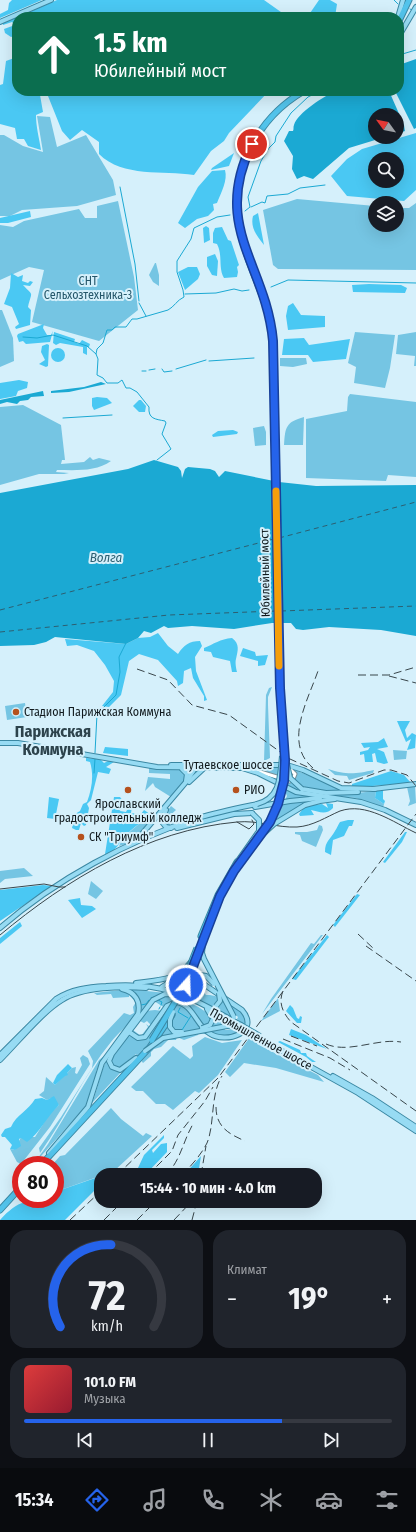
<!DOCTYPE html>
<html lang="ru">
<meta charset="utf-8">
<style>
:root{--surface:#171b24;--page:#20242c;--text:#f1f3f6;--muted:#9ea1a6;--line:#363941;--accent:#2563eb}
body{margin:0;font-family:"Fira Sans Condensed",sans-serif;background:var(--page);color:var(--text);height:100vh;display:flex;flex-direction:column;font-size:15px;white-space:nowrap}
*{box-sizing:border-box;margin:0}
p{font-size:13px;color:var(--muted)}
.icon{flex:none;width:22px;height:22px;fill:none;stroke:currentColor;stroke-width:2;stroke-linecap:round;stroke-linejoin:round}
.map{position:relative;height:1220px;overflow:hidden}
.panel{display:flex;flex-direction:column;gap:10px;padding:10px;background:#0d0f14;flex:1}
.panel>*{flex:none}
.top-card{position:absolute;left:12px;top:12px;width:392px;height:84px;border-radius:16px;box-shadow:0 4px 16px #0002;background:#0b6e4f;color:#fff;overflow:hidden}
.needle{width:26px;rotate:303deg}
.buttons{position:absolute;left:368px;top:108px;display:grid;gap:8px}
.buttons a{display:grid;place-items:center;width:36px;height:36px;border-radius:50%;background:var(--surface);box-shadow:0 4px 16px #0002;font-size:20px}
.speed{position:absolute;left:12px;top:1156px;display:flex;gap:8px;font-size:20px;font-weight:700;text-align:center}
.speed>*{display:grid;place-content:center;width:52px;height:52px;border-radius:50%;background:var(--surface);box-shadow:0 4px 16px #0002;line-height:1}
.speed .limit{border:6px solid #d22;background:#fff;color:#111}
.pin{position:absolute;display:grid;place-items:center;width:34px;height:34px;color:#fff;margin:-17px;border:2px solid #fff;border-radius:50%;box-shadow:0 1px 4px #0007}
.me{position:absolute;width:44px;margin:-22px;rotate:20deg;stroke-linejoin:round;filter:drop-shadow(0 0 3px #0008)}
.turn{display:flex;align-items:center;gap:14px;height:84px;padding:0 16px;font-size:18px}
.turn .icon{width:52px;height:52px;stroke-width:2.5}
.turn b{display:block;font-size:28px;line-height:34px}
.big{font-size:30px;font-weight:700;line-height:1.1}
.panel .card{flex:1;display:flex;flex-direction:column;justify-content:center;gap:6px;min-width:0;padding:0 14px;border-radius:16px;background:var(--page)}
.panel .dial{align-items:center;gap:0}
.dial svg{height:104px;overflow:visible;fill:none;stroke:var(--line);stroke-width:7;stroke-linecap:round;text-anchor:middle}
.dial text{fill:var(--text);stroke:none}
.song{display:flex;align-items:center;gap:12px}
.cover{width:48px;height:48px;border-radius:6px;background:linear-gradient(135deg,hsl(0 70% 55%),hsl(350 70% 35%))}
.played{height:4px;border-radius:2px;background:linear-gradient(90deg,var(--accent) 70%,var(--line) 70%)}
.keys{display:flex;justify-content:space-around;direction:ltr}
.heat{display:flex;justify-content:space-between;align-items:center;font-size:22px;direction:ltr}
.panel .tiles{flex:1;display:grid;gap:10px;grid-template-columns:1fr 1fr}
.card:last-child{grid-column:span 2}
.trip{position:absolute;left:94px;top:1168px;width:228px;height:40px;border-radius:16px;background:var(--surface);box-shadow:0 4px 16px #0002;font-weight:700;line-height:40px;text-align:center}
.menu{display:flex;height:64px;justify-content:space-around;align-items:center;background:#090b0e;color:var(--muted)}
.menu .icon{width:28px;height:28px}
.menu .selected{color:var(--accent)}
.menu b{font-size:18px;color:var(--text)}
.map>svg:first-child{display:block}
.green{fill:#75c5e3}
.forest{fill:#4ac8f3;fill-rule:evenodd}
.water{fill:#1ba9d3}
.pier{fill:#d5f0fb}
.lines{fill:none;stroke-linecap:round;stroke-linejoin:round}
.stream{stroke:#1ba9d3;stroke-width:1}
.ferry{stroke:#2d5f71;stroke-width:1;stroke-dasharray:5 4;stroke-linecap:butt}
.minor-casing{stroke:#77909a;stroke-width:5}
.major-casing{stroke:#3b88a3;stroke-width:6}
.highway-casing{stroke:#3b88a3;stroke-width:7}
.minor{stroke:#fff;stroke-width:3}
.major{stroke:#97dbf3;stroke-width:4}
.highway{stroke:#52c3eb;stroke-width:5}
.tram{stroke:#39464b;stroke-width:1}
.rail{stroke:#39464b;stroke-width:1;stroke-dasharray:8 4;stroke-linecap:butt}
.major-bridge-casing{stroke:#3b88a3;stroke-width:6;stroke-linecap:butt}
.highway-bridge-casing{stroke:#3b88a3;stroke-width:7;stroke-linecap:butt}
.major-bridge{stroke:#97dbf3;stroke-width:4}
.highway-bridge{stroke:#52c3eb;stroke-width:5}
.route-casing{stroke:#184099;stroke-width:10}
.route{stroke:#2563eb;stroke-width:7}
.slow{stroke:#f59e0b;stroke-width:7}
.poi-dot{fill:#b5511d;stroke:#d5f0fb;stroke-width:1.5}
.labels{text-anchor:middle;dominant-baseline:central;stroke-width:4;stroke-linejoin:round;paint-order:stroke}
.park-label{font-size:12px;fill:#25576a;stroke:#d5f0fb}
.street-label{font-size:12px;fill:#10191d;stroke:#d5f0fb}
.poi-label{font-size:12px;fill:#10191d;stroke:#d5f0fb;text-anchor:start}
.water-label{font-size:13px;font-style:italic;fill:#2d5f71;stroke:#d5f0fb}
.district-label{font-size:16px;font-weight:bold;fill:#2d434c;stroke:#d5f0fb}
</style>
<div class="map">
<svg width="416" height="1220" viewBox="0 0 416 1220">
<rect width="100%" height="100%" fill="#d5f0fb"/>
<!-- green -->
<g class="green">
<path d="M37 116 50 117 57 147 86 135 113 180 116 195 77 206 22 210 10 216H0V135H4L23 146 43 152Z"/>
<path d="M297 199 375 206V225H397V208H409L416 203V270L278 269 273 265 263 210Z"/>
<path d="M118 201 134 277 138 310 99 341 32 322 44 270 29 267 0 280V225L13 227 24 221 79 209 85 218H97V206Z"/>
<path d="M155 263H156L159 275V286L153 282 149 275Z"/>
<path d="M0 310H2L13 338 14 361 0 367Z"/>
<path d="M355 332 395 335 390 368 385 388 354 383 356 367 348 363Z"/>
<path d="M416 332V366H414L415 356 396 354 398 335Z"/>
<path d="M280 358H306L307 364 293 367 280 366Z"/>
<path d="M350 394 416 402V477L388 475 386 481 306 478V419L347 411 348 397Z"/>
<path d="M23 405 61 425 65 460H62L61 464 84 462 90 457 93 460 99 458 111 461C96 472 75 470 57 470L56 472 69 473 64 474H39L0 485V407Z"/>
<path d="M304 417 303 445H284C285 427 286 422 304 417Z"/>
<path d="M264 426 266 432V445L255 446 253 428Z"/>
<path d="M272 687 268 697V705L270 758 264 761 266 695 269 688Z"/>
<path d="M25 703 27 717 7 720 5 706Z"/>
<path d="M393 750 407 751 406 759 394 760Z"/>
<path d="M246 766 279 767 278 777Z"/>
<path d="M149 768 181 769 184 771 186 779 171 797 155 787 153 783 145 791 148 777 170 779V774L149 773Z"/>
<path d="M293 769 335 787 353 791C333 793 309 793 293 780L296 774Z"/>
<path d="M328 769C347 775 355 774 374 770L373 773 349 780 347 776 335 775Z"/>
<path d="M285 781 290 782 302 791 356 793 376 791 375 798 384 804 383 808 356 798 303 793 285 786Z"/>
<path d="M415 786 416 803 408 806 410 801 407 787Z"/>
<path d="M284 789 297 794 319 797 285 800 287 796Z"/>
<path d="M319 800 301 806 274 822H271L280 804Z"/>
<path d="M171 806 176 810 167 818 171 822 211 813 167 826 165 824 163 817Z"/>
<path d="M150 814 154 817C144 830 135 843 119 846 125 832 139 826 150 814Z"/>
<path d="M319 825 322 826 323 830 316 847 302 841 300 835 295 834V832H307L317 830Z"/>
<path d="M24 868 33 876 5 879 0 883V871Z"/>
<path d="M91 881 103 891 96 899 88 894Z"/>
<path d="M321 935H323L262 1014 271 999 311 943 314 944Z"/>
<path d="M183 975H186L201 983 198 986 206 995C220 994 247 1008 245 1025L237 1019 238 1017 235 1014 231 1016 230 1018 214 1009 219 1008 217 1004 210 1007 180 991 177 984Z"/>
<path d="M127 989 166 993 163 994 140 1012V1005Z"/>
<path d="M121 990 128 991 136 1000 135 1001 129 995V997L113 998 111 994 97 995 94 993Z"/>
<path d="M164 996C181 997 195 1004 209 1014L212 1021 217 1020 214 1016 231 1025H224L225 1030 239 1029 242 1031C210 1048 203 1018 183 1002L165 1008 154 1001Z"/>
<path d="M278 998 280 1011 261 1021Z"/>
<path d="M137 1000C141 1017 120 1030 111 1042 83 1076 66 1117 40 1153L39 1148 61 1117 92 1068 93 1061 88 1051 124 1013 130 1015 134 1013 133 1007Z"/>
<path d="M173 1003 184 1005 210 1035 199 1033 198 1035 184 1040 177 1037 176 1040H168L161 1047 154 1049 151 1052V1056L143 1063 136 1054 121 1068 113 1067 111 1058 128 1036 145 1038 165 1011 175 1016 167 1009Z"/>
<path d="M155 1010 163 1011 152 1026 147 1021 144 1023 140 1021 133 1030 141 1036 148 1027 146 1024 150 1027 147 1034 140 1037 132 1032V1031L145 1011Z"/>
<path d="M205 1037 222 1043 242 1040 218 1075 199 1093 195 1091 173 1110 165 1104H156L143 1091H136L131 1087 173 1046 190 1059 193 1056 192 1046Z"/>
<path d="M250 1037 257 1041V1044L318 1075 324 1082 276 1068 244 1063 230 1077 225 1072Z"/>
<path d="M110 1054C107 1064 109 1072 122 1071L92 1103C99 1087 100 1070 110 1054Z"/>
<path d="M83 1055 88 1058 90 1064 50 1127 21 1164 17 1162 10 1149 15 1150 21 1137H35L50 1113 59 1105 51 1098 47 1100 39 1095 44 1091 46 1077 55 1085 72 1068 76 1067 75 1073 77 1074 82 1065 80 1058Z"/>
<path d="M104 1056 97 1069 92 1092 86 1106 33 1165 48 1144 99 1060Z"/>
<path d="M111 1108 121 1119 143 1136 146 1133 152 1136 114 1171 55 1192V1165H52L60 1156 65 1155Z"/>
</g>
<!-- forest -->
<g class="forest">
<path d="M12 0H42L0 18V14L8 10 9 3Z"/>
<path d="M57 0H264L288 17H18Z"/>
<path d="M319 0H330L337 4 335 17 308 16Z"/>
<path d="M17 17V35L11 37 5 33 4 29 15 25 12 22 3 25V23Z"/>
<path d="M17 57V91H36L40 95 43 112 36 115C36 127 39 137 41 150L28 146 24 139H17L15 128 0 124V85L3 84 6 61Z"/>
<path d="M46 91H269L229 133 224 141 211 151 194 175C163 170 123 178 99 154V142L82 130 70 140 62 131Z"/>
<path d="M416 133V190L404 201 347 196 331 176 347 159 362 149ZM375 159H397V181H375Z"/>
<path d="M234 153 229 166 211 170 212 168Z"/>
<path d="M225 170C228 180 221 193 217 203L213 204 214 210 208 216 197 219 185 228 178 223 198 187 212 171Z"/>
<path d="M30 211 31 217 8 223H0V218Z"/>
<path d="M258 213 264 245C257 236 250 228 253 216Z"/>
<path d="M206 226 209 228 210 240 204 243 203 228Z"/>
<path d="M222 227 228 240 231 241 239 265 237 267 238 272 237 277 224 278C218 268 223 255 217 244L213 243V233L215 228Z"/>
<path d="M215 254 218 261 217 276 212 275 207 266V257Z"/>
<path d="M188 267H197L200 274 198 279 185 290 178 272Z"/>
<path d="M11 273 18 277 23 275 22 281 28 283 30 281 33 282 30 286 23 285C34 297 32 290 28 307L31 310 30 325 16 329 15 327 19 324 12 307 4 304 10 288Z"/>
<path d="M369 284 401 285 407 288 405 293 353 292 352 285Z"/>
<path d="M293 303 301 315 325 316V327L288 330 286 316 288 306Z"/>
<path d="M44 324 43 328 47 335H51L53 331 50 342 26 344 23 341 19 342 17 336 18 334Z"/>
<path d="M54 332 75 339 74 342 79 344 82 340 90 344 89 347H87V355L83 353V347L60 343 56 345 53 343Z"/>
<path d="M304 338 309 345 350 339 346 359 313 362 308 355H282L284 339Z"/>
<path d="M47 344 49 345 48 366 46 367 39 364 45 360 41 352 42 346Z"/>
<circle cx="58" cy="355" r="7"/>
<path d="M19 380 28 382 27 388 18 391 16 396 0 399V383Z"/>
<path d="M97 397 107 398 112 403 94 410 92 406V398Z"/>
<path d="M139 400H141L146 406 145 412H139L133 406Z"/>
<path d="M233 430 238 432 237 434 213 437 212 435 218 431Z"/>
<path d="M158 633 168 646 178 654C184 645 189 641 200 641L202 646 195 657 196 671 207 700 204 701V696L193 678 191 668 184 671 183 683 178 686 177 681 158 660 139 654 129 661 121 695 109 707 102 706 113 692 114 681 105 665 94 651 77 645 67 646 65 639 126 644 138 638 150 637Z"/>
<path d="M232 638C240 644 238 650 236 659 235 662 236 668 237 672H232L230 661 213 657 211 652 204 651V648C214 644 220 639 232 638Z"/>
<path d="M243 648 255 652 256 656 268 655 265 665 258 666V661L240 656Z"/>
<path d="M397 721H410L405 730 407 738 412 733 416 735 415 748 407 750 411 739 406 742Z"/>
<path d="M384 738 388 747 377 749 384 752 388 763 384 764 377 762 375 753 372 754 373 762H365L364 754 360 755V752L368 750 370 747 364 748 361 743 378 742Z"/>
<path d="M105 747 128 749V756L103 753Z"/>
<path d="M86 758 100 759 104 763 108 761 114 762 106 767 111 769 109 774 98 772 91 800 87 804 89 808 86 825 84 826 81 823 79 830H76L72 828 75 814 80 811 83 804 87 802C92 789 94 775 90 762L86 761Z"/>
<path d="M391 771 404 775 411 783 359 787 352 786V784Z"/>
<path d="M383 790V799L385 801 384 804 375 798 376 791Z"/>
<path d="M49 797 59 799 55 819 47 818Z"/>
<path d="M114 797H120L123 801 120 811 126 812 129 806H132L131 813 141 814 144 810 150 814C143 822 135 826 128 833 119 840 118 852 105 854Z"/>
<path d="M326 803 333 804V808C327 815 319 812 311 810L314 815 300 816 299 814 305 806 322 804 328 808Z"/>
<path d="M348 820H354L352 826H349L344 836 333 840 331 855 325 852C325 841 330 840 335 831 337 828 338 825 340 822Z"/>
<path d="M405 832H407L402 842 385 863 383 862Z"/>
<path d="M43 885 52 886 0 921V890Z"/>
<path d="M357 894 360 895 335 927 333 925Z"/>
<path d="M80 898 81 905 92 906 96 909 82 918 68 900Z"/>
<path d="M20 922 22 926 0 944V938Z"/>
<path d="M327 935 329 937 296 980 292 979Z"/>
<path d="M290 1005 293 1008 297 1018 299 1019 300 1016 302 1017 301 1023H297L286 1011Z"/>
<path d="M291 1029 306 1035 327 1049 289 1035Z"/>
<path d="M280 1041 300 1050 301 1053H306L307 1056 316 1062H312L306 1057 278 1042Z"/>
<path d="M68 1064 72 1068 67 1073 68 1075 65 1076 55 1085 53 1083 57 1075Z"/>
<path d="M54 1096 59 1105C47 1116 40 1133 27 1142L21 1138 19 1139 21 1146 15 1150 10 1149 12 1145 5 1137H2L1 1135 5 1129 11 1127C16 1115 29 1110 35 1099L42 1098 47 1100Z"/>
<path d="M164 1135V1138L152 1150 153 1153 161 1144 167 1143V1152L145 1175H141L146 1168 141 1171 138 1168 144 1155Z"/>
<path d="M201 1156 198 1175H184Z"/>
<path d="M101 1176V1184L65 1220H0C18 1200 29 1199 55 1199V1192Z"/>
</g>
<!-- water -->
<g class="water">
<path d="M416 59V128L414 129 395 91H399V65Z"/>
<path d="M336 91H389L404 125 405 131 397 134V115H375V137H385L349 148 313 179 304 176 297 179 292 169 293 156 284 141 289 131H293C294 129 293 127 294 125 297 113 326 95 336 91Z"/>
<path d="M101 382 106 384 69 392 51 393V391L84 387Z"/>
<path d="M43 391 44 396 31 397 28 400 20 401 17 404 7 402 0 404V400Z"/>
<path d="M154 460 178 467 181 471 182 478 185 469 188 467 210 469 215 471 219 477 225 471 279 482 316 486 416 485V636L381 630 329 627 303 630 296 629 291 623H272L234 629 192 626 168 628 164 626 151 633 144 631 138 638 126 644 55 637 46 642 34 645 0 646V493L128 469Z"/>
</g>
<!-- pier -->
<path class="pier" d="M272 478 278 479 281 624 274 625Z"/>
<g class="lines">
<!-- stream -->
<g class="stream">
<path d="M394 0 398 4"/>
<path d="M410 9 412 10"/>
<path d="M399 55 416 50"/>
<path d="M120 187 135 264 139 301"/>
<path d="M251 207 262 202 265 203 267 196 288 194 300 188 325 185"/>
<path d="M245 211 250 207 248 197 261 161 269 148 275 142 276 136 291 113 308 97 320 91"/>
<path d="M271 287 288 280 416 283"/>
<path d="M185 294 216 293 234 289 242 291 249 290"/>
<path d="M139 303 146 316"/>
<path d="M23 337 37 338 53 335 87 346 96 354"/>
<path d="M209 361 254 358"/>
<path d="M162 369 164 372 172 371"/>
<path d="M176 369 206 360"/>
<path d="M149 370 155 369"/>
<path d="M142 371H146"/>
<path d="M63 418 112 415"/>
<path d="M157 460 171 449 162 434 166 423 165 421C155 419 148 419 149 407L137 392 130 388H126L122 380 118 383H107L103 378 97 375 98 359 96 354 97 349 103 343 107 330H112L115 327H126L132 319H137L168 310C174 307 177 300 184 297L183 290 177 272V261L191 239 194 228 217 217 230 215"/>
<path d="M95 753 97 714 116 695 120 672 119 657 126 643"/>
<path d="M94 773 95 759"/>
<path d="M151 998 154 997"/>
<path d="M158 1000 162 1002 161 1005"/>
<path d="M141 1005 146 1004 149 1000"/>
<path d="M180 1008 178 1012 188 1018"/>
<path d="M159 1009 160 1007"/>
<path d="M182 1030 191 1016"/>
</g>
<!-- ferry -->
<g class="ferry">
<path d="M279 538 416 502"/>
<path d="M0 610 274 539"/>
<path d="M281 611 416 606"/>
<path d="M0 632 169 615 276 611"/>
</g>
<defs>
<path id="minor" d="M247 768 290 781 293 779 295 774 288 767"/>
<g id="major">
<path d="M398 17 403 0"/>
<path d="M0 22 51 0"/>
<path d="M399 36 416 7"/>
<path d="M0 743H18L157 767 242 768 258 773 296 792 361 802 385 810 416 825"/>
<path d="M171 765H287L303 770 341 788 375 789"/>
<path d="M182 769 187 774 186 781"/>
<path d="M189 782 203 769"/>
<path d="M302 789 326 793 358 792"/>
<path d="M373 789 416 784"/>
<path d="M305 805 320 801 335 799"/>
<path d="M255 807 290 801 320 798"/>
<path d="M166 810 162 818V822L166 827 171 828"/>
<path d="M177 828 234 814 252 813"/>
<path d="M136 841 186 782 196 767"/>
<path d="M0 928C55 880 129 840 198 818 218 812 238 808 257 804"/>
<path d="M177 979 175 985 180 992"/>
<path d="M136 983C156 980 177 981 190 963"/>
<path d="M207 1009 213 1019"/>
<path d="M227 1026 240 1027"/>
<path d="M129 1032 138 1038 145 1037 167 1006 176 1002C193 1004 196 1025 209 1033 226 1045 261 1032 242 1010L190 975 183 974 162 987"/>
<path d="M259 1038 358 1093 416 1131"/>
<path d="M0 1055 56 999C71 989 88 987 106 986 167 981 189 997 241 1025"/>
<path d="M136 1058 120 1070 112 1067 109 1061 112 1054 153 1000 165 994 178 995"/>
<path d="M0 1060C17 1043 42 1012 62 1000 82 987 123 986 146 988"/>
<path d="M333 1076 372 1098 416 1127"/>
<path d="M49 1153 88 1107 102 1063 138 1014C141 1001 135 992 122 989"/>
</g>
<g id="highway">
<path d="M399 21 409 0"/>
<path d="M284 747 280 688 273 341C270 303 251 275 242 239 226 182 252 121 304 91"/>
<path d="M201 936 218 895 237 862"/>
<path d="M41 1165 150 1047 172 1015"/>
<path d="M0 1210 21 1187"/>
</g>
</defs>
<!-- minor casing -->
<use href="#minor" class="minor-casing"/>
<!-- major casing -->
<use href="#major" class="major-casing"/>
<!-- highway casing -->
<use href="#highway" class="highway-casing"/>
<!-- minor -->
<use href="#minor" class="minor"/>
<!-- major -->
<use href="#major" class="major"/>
<!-- highway -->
<use href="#highway" class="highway"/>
<!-- tram -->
<g class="tram">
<path d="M237 822 249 829 254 824 252 820"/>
<path d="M0 889 44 884 59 887H65"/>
<path d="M0 935C67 879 148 830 237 822 258 820 277 828 297 827 313 826 326 817 340 811 366 802 393 822 416 833"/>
</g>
<!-- rail -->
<g class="rail">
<path d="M137 669 168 680 192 705 229 715 290 759 338 781 349 783 384 770H391L407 775 416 786"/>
<path d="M358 675H389L416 667"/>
<path d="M389 676 416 683"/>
<path d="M313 768C283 743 308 700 318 671"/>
<path d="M358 934 374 949"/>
<path d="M366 946 416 981"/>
<path d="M283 991C278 1003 283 1013 291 1022L416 1111"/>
<path d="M291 1036 317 1046"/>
<path d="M283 1039 330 1058 350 1070"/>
<path d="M326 1044C349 1054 376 1038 401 1042"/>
<path d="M216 1107C216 1127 229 1134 245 1141"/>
<path d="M117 1175 218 1078 416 814"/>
<path d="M148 1175 172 1151 178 1135 205 1101 213 1087"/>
<path d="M166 1175C181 1160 183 1141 193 1124"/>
<path d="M182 1175C191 1166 201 1155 207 1143 215 1124 210 1095 222 1076"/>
<path d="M201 1175 206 1146"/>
<path d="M70 1220 101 1191"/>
<path d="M104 1220 123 1201"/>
<path d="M137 1220 156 1201"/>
<path d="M174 1220 192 1201"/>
<path d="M192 1220 197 1201"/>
</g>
<defs>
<g id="major-bridge">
<path d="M286 759 290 778 302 789"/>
<path d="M257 804C281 798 280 776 282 756"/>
<path d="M261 836 274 824 305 805"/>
<path d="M235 865 259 831V820L252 813"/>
<path d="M203 943 202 953 204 959 234 1017"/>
<path d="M182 995C188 985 192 972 206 976L214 984"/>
<path d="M216 1006 220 1001 219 993"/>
<path d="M173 1012 170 1020V1027L174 1032H182"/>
<path d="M241 1025 260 1036"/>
<path d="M202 1028 210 1025 213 1019"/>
<path d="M145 1051 163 1038 227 1026"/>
</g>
<g id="highway-bridge">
<path d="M234 871C266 823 288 811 284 747"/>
<path d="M198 952 205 932"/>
<path d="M152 1040 177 999 197 948"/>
</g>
</defs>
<!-- major-bridge casing -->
<use href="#major-bridge" class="major-bridge-casing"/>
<!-- highway-bridge casing -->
<use href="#highway-bridge" class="highway-bridge-casing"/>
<!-- major-bridge -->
<use href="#major-bridge" class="major-bridge"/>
<!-- highway-bridge -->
<use href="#highway-bridge" class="highway-bridge"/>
</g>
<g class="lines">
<defs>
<path id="route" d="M186 985 220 896 234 871 270 822 278 804 284 781 285 760 280 688 273 341C266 264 211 227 252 144"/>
</defs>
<!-- route casing -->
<use href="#route" class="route-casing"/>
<!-- route -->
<use href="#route" class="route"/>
<!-- slow -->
<path class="slow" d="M276 491 279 666"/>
</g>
<!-- markers -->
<g class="poi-dot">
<circle cx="16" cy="712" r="4"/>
<circle cx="128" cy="790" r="4"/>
<circle cx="236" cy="790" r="4"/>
<circle cx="81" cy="837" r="4"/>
</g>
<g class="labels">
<!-- park labels -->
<g class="park-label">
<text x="88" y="281">СНТ<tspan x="88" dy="14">Сельхозтехника-3</tspan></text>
</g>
<!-- street labels -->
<g class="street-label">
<text transform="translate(265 573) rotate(-91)">Юбилейный мост</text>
<text x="228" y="765">Тутаевское шоссе</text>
<text transform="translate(261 1039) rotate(29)">Промышленное шоссе</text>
</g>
<!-- poi labels -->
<g class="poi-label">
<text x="24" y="712">Стадион Парижская Коммуна</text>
<text x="244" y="790">РИО</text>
<text x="128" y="804" text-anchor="middle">Ярославский<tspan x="128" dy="14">градостроительный колледж</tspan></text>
<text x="89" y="837">СК "Триумф"</text>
</g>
<!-- water labels -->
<g class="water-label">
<text x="106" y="557">Волга</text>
</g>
<!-- district labels -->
<g class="district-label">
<text x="53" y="731">Парижская<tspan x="53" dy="18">Коммуна</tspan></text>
</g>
</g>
</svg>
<div class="buttons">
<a><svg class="needle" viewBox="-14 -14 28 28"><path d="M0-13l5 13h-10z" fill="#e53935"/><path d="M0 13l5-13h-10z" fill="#9ea1a6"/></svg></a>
<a><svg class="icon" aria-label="search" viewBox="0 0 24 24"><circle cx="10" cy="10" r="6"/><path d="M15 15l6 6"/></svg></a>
<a><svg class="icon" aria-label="layers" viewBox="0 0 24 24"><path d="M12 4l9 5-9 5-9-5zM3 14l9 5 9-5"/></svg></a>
</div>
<div class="speed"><div class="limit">80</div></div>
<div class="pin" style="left:252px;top:144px;background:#d93025"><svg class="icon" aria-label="arrive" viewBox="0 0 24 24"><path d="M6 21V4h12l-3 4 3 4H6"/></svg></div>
<svg class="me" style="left:186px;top:985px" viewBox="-20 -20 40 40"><circle r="17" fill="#2563eb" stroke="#fff" stroke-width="3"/><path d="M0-11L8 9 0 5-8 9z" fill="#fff"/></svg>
<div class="trip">15:44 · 10 мин · 4.0 km</div>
<div class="top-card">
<div class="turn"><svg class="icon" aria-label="ahead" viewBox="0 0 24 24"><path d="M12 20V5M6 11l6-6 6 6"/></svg><div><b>1.5 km</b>Юбилейный мост</div></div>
</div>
</div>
<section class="panel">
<div class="tiles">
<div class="card dial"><svg viewBox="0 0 100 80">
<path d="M14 69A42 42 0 1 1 86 69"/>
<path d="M14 69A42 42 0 0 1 53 6" stroke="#2563eb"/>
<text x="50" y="56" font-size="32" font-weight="700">72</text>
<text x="50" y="72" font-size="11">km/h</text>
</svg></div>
<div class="card"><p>Климат</p>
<div class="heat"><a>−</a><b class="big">19°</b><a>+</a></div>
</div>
<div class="card">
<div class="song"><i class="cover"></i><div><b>101.0 FM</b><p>Музыка</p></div></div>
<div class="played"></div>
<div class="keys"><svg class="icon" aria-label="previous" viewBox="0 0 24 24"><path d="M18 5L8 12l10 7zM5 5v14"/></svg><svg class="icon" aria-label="pause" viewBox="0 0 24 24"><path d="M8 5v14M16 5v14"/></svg><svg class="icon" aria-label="next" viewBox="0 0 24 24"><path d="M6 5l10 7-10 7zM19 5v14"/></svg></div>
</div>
</div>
</section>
<nav class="menu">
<b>15:34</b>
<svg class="icon selected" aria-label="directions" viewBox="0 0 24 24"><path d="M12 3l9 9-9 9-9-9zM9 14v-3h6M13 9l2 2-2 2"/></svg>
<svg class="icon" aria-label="music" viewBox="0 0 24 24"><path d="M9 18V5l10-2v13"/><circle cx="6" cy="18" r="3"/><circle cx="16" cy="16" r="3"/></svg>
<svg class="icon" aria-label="phone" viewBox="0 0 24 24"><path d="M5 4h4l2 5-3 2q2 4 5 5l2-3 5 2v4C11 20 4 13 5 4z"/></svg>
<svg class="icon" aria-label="climate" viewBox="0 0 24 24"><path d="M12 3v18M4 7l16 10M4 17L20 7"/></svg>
<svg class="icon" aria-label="car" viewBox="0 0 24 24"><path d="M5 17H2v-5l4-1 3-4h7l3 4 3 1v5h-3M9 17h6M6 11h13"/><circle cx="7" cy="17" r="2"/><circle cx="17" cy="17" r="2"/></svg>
<svg class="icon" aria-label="filters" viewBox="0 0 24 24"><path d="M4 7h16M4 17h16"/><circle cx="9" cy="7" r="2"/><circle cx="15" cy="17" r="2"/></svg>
</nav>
